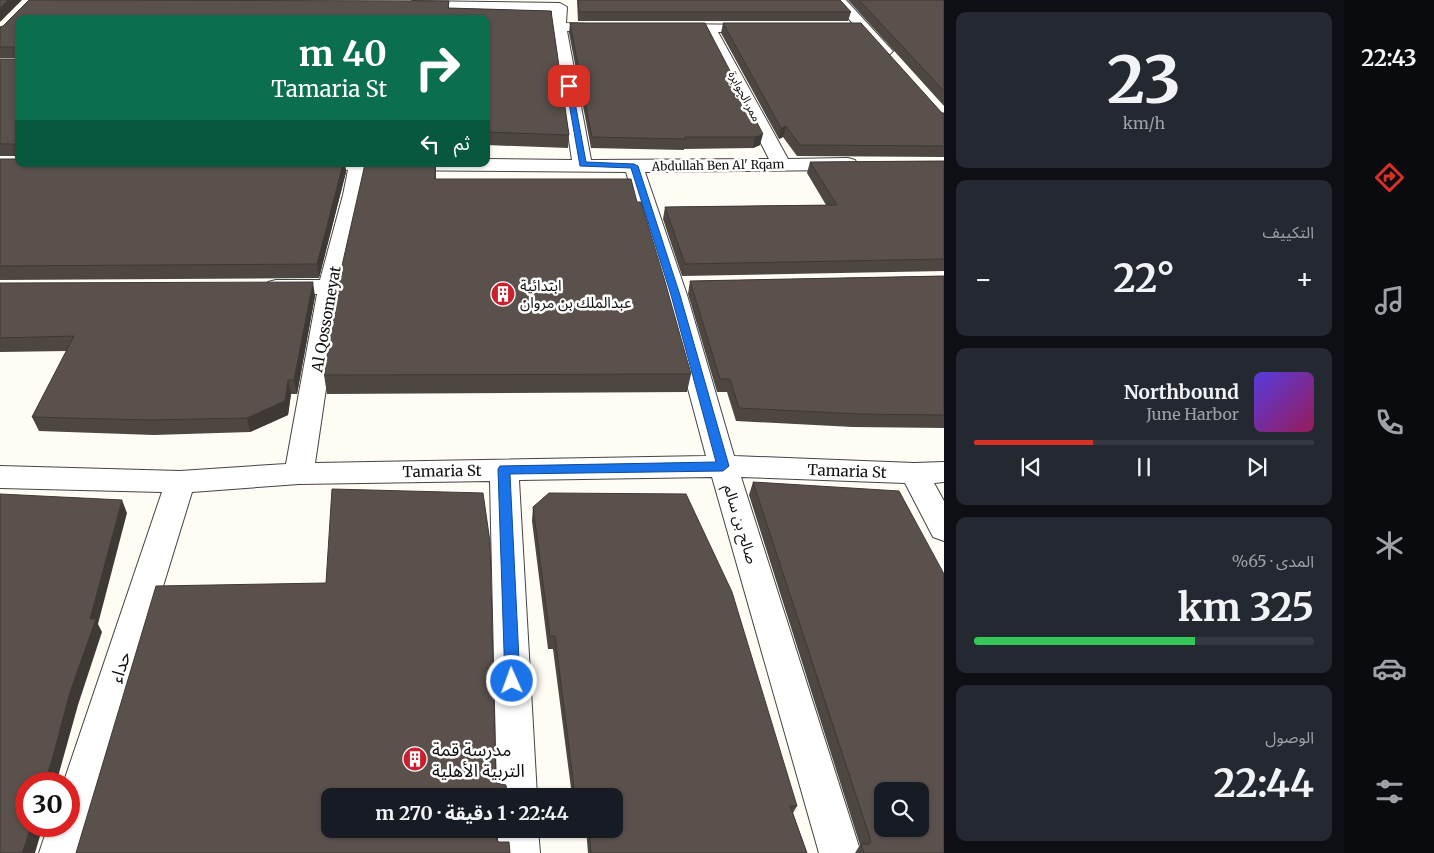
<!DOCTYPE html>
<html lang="ar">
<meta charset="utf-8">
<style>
:root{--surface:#171b24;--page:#242831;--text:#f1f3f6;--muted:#9ea1a6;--line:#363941;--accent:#d93025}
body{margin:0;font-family:Merriweather,"Noto Sans Arabic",serif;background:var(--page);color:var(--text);direction:rtl;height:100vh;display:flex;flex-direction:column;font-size:19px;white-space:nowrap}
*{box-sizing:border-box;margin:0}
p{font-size:16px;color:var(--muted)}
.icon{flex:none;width:28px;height:28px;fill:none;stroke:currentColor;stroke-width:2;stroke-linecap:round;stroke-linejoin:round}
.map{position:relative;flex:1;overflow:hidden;direction:ltr}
.side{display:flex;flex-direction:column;gap:12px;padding:12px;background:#0d0f14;width:400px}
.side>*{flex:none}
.hud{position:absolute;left:15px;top:15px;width:475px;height:152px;border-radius:10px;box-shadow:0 1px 4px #0004;direction:rtl;background:#0b6e4f;color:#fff;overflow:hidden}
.fabs{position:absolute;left:874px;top:782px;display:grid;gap:10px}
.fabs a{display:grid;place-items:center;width:55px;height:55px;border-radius:10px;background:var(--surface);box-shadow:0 1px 4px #0004;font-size:25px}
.speed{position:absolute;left:15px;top:772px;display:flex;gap:10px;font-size:25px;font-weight:700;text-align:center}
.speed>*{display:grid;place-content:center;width:65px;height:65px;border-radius:50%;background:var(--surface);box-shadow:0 1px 4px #0004;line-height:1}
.speed .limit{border:8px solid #d22;background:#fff;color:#111}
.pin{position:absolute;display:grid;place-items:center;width:42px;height:42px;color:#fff;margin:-21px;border-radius:10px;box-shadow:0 2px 8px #0006}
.me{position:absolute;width:55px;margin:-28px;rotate:358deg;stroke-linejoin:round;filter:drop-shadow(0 0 4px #0008)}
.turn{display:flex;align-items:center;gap:18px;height:105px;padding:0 20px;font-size:22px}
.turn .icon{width:65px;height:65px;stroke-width:2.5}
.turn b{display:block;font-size:35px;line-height:42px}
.then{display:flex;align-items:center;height:48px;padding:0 20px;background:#0003;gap:10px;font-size:19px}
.big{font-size:38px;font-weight:700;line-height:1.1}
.side .widget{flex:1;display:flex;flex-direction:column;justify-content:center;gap:8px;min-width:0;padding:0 18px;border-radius:10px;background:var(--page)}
.side .dial{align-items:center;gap:0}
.dial b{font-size:65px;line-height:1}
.song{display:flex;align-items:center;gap:15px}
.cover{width:60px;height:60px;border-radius:8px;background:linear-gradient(135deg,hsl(250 70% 55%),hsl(330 70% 35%))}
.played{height:5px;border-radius:2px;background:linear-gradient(90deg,var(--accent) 35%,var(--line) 35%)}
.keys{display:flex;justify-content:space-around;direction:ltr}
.heat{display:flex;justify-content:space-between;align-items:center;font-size:28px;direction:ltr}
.charge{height:8px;border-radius:4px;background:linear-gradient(90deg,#34c759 65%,var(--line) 0)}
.trip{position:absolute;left:321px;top:788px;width:302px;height:50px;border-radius:10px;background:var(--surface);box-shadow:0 1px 4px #0004;font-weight:700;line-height:50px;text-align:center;direction:rtl}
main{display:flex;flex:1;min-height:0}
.tab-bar{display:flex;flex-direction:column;width:90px;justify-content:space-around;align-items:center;background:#090b0e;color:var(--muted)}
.tab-bar .icon{width:35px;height:35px}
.tab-bar .selected{color:var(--accent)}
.tab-bar b{font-size:22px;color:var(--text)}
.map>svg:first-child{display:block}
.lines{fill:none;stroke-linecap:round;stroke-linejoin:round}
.street-casing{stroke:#444;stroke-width:2}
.street{fill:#fff;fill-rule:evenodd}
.wall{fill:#4d4641}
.shaded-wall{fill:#3f3935}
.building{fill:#5a514c;stroke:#3f3935;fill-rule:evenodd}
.route{fill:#1a73e8;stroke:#114b97}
.labels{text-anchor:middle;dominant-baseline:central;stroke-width:5;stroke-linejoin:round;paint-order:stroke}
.far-street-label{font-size:12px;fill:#111;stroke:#fff}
.poi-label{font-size:15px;fill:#111;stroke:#fff;text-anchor:start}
.street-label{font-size:15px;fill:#111;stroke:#fff}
.near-street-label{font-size:18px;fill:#111;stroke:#fff}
.near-poi-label{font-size:18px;fill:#111;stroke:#fff;text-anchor:start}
</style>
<main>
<nav class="tab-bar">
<b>22:43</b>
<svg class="icon selected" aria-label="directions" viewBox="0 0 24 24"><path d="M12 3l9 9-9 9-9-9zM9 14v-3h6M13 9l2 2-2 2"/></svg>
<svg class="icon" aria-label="music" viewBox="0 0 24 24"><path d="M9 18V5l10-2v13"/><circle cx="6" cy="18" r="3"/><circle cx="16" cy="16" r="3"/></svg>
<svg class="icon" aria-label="phone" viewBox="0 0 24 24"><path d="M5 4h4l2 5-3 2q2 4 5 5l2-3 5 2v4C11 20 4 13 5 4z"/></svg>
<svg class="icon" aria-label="climate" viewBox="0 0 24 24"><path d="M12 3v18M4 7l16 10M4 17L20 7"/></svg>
<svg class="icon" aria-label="car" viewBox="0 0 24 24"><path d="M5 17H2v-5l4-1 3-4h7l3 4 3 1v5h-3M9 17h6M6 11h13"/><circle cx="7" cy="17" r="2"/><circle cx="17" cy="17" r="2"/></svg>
<svg class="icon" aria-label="filters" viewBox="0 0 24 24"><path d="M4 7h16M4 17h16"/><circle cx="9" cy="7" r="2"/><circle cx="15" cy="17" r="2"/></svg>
</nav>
<section class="side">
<div class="widget dial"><b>23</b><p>km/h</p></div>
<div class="widget"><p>التكييف</p>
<div class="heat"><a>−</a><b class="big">22°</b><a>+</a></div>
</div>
<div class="widget">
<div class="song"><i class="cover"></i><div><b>Northbound</b><p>June Harbor</p></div></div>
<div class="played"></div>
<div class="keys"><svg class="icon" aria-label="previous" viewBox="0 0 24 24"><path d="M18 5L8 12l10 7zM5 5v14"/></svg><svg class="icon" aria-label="pause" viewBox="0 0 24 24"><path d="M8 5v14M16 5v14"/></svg><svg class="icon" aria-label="next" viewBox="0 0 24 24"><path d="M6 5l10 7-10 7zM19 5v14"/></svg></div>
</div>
<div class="widget"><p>المدى · 65%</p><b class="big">325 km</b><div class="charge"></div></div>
<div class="widget"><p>الوصول</p><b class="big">22:44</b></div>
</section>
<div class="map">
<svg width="944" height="853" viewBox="0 0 944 853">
<rect width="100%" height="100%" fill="#fffcf4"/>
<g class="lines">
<defs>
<g id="street">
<path d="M832 0H846L890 48 893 51 890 54H880Z"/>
<path d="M412 1 560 3 567 7 566 23 612 25 614 28 612 31 607 32 567 31 591 160 769 159 704 32H670L665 31 663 28 665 25 670 24 764 25 766 28 764 31 759 32H718L788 159 848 158 855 160 857 164 855 168 848 170 645 172 687 295 734 456 914 463 944 462V482L934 483 944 501V541L933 537 905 483 741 477 861 853H819L712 477 519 480 537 796H497L490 481 299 484 192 492 81 853H39L48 826H69V784H63L162 492 0 488V466L180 471 286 464 317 294H276L268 292 265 287 268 282 276 280H320L343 195 348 170 334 168 332 164H486V159L572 160 552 27V11L407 8 405 5ZM367 170 626 172 663 295 706 456 315 463 341 287 363 195Z"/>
<path d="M498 829H538L540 853H498Z"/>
</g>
</defs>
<!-- street casing -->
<use href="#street" class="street-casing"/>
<!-- street -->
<use href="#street" class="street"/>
</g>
<!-- wall -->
<g class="wall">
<path d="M29 0 449 1V8L551 11 569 135 568 148 486 145V19H19V156H0V59H16V58H0V27L3 26Z"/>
<path d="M577 0H840L851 12 848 21H578Z"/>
<path d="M848 0H944V106Z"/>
<path d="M570 23H705L760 145 753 148 684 149V150L591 148 569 33Z"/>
<path d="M723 23 942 113H944V157L797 156 783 137 779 139 721 33Z"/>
<path d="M0 159 19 164H345L346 172 319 278 0 280Z"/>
<path d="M944 161V271L682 276 663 219 665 207 826 205 807 173 810 162Z"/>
<path d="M365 164H436V179L637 202 691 374 687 392 327 394 324 375Z"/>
<path d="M944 276V428L853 427 736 421 727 392H717L688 294 690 281Z"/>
<path d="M0 283 315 296 297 394H291L288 415 250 432 154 435 39 431 32 417 67 351 0 352Z"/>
<path d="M753 482 944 853H855L860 845 749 495Z"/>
<path d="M533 507 797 806 793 813 807 853H588L586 829H615V796H572L553 649H548L532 521Z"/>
</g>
<!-- shaded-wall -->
<g class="shaded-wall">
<path d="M8 0H22L0 22V8Z"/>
<path d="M786 126 783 137 779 139 781 128Z"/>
<path d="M763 134 760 145 753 148 755 137Z"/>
<path d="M343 164H345L346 172 319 278 317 264Z"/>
<path d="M313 282 315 296 297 394 294 380Z"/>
<path d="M288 380 291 394 288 415 250 432 247 418Z"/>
<path d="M122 500 127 513 98 624 102 632 78 705 56 784H44Z"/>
<path d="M31 826H43L35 853H22Z"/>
</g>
<!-- building -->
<g class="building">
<path d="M0 0H8L0 8Z"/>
<path d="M29 0 449 1 448 8 551 11 569 135 486 132V19H19V149H16L14 144H0V59H16L17 47H0V27L3 26Z"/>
<path d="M578 0H840L851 12H579Z"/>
<path d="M859 0H944V91Z"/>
<path d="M570 23H705L763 134 755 137H685L686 139 592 137Z"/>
<path d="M723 23H861L942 113H944V146L800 145 786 126 781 128Z"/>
<path d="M0 159H19V164H343L317 264 0 266Z"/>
<path d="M944 161V259L685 264 665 207 837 205 810 162Z"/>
<path d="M365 164H435V179H631L637 202H641L664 278 691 374 324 375 341 270Z"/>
<path d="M944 276V415L859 414 739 408 730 379H720L690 281Z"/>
<path d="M313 282 294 380H288L285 401 247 418 149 420 32 417 74 336 0 338V283Z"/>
<path d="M753 482 899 491 944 574V853H864L861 844H869L871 841ZM882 791H920V829H882Z"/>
<path d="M332 489 483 493 490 542 496 783 506 785 507 796H330V829H497V840L499 842H509L510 853H76L156 586 326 583Z"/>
<path d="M549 493 686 494 732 592 797 806H790L807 853H591L589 829H615V796H575L555 636H550L533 507Z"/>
<path d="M0 494 122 500 90 619H96L70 692 52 760 44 784H26V826H31L22 853H0Z"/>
</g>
<!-- route -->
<path class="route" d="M569 84 572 86 586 162 634 164 638 166 680 295 729 466 723 471 510 474 520 681 518 686 512 688 507 686 505 681 498 469 500 466 716 462 671 295 631 168 580 166 566 86Z"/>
<!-- icons -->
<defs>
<symbol id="building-disc" viewBox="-11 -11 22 22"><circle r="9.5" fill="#ca1f2d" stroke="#fff"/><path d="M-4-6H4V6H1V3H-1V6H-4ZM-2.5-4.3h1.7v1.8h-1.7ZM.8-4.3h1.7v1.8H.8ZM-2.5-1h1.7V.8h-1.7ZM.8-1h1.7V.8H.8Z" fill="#fff"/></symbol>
</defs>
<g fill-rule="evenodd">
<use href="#building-disc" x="489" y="280" width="28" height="28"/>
<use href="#building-disc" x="401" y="745" width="28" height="28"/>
</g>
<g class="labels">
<!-- far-street labels -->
<g class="far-street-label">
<text transform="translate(745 96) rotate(62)">ممر الجوابرة</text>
<text transform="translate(718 165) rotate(-1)">Abdullah Ben Al' Rqam</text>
</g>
<!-- poi labels -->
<g class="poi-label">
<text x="520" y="285">ابتدائية<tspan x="520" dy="17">عبدالملك بن مروان</tspan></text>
</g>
<!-- street labels -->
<g class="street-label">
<text transform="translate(326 319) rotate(-80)">Al Qossomeyat</text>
<text transform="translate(442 471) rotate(-1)">Tamaria St</text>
<text transform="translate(847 471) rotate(2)">Tamaria St</text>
<text transform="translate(741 524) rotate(73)">صالح بن سالم</text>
</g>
<!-- near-street labels -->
<g class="near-street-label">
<text transform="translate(120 667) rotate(-72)">حداء</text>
</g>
<!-- near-poi labels -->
<g class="near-poi-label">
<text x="432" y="749">مدرسة قمة<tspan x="432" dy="21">التربية الأهلية</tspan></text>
</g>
</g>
</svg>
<div class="fabs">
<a><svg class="icon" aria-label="search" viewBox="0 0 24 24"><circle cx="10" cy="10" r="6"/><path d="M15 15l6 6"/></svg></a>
</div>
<div class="speed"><div class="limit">30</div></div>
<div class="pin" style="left:569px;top:86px;background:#d93025"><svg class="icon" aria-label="arrive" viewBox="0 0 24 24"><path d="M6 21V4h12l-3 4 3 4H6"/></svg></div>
<svg class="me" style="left:512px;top:681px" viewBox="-20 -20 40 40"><circle r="17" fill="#1a73e8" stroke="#fff" stroke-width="3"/><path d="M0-11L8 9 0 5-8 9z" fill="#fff"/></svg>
<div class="trip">22:44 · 1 دقيقة · 270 m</div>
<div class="hud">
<div class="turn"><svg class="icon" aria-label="right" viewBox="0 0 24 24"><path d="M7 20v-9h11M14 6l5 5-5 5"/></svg><div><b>40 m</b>Tamaria St</div></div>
<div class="then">ثم<svg class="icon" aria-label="left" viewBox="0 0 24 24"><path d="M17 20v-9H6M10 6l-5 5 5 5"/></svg></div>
</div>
</div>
</main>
